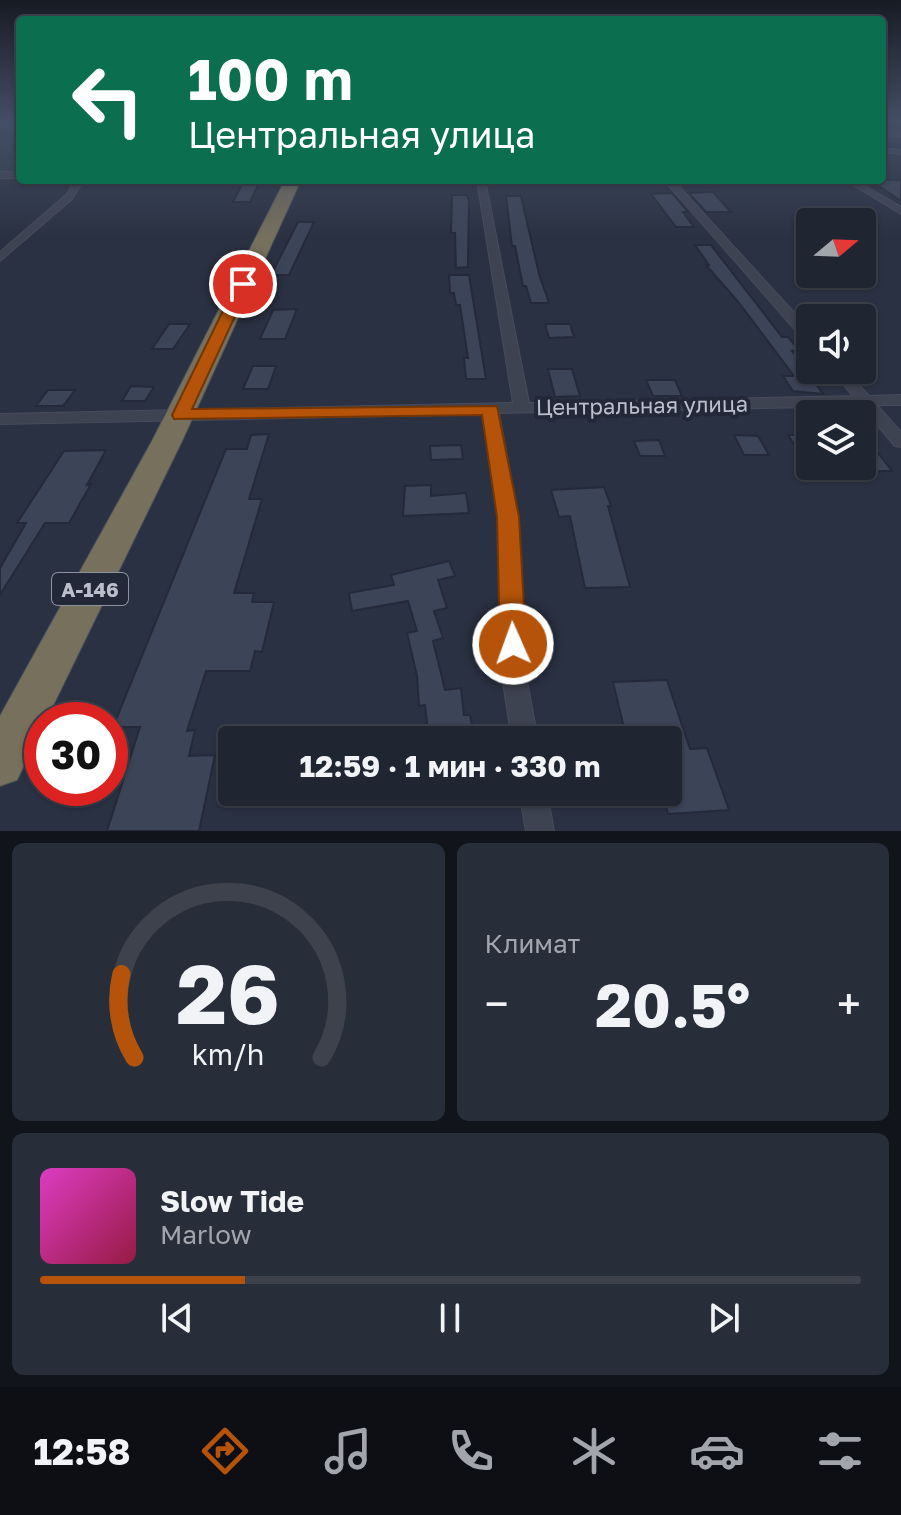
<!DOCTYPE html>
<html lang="ru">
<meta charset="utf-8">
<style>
:root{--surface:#202532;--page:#282d3a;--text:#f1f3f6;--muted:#a2a5ac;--line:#3d424d;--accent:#b45309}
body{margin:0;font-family:"Golos Text",sans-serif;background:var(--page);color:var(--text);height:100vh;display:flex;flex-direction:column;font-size:30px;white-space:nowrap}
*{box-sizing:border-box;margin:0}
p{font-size:26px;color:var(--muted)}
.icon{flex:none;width:44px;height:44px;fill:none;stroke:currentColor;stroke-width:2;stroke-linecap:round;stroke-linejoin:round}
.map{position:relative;height:831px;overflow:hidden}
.drawer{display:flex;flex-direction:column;gap:12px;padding:12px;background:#12141c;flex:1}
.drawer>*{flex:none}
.banner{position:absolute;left:16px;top:16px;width:870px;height:168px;border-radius:8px;box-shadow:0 2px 6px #0004,0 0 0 2px var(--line);background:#0b6e4f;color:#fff;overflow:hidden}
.needle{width:52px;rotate:71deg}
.tools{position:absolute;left:796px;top:208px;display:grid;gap:16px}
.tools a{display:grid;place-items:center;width:80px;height:80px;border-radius:8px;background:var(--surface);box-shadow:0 2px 6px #0004,0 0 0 2px var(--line);font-size:40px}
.speed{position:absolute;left:24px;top:702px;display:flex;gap:16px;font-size:40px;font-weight:700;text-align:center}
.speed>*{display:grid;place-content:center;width:104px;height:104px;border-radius:50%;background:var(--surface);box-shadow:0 2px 6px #0004,0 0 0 2px var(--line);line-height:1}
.speed .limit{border:12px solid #d22;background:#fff;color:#111}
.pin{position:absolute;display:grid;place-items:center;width:68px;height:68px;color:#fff;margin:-34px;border:4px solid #fff;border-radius:50%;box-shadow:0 2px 8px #0007}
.me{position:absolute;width:88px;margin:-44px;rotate:358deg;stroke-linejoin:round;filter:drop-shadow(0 0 6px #0008)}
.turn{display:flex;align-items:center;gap:28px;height:168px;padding:0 40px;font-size:36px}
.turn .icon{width:104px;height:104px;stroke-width:2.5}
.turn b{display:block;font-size:56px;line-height:68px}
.big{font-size:60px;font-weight:700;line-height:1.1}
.drawer .widget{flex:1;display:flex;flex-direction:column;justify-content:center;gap:12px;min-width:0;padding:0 28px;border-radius:12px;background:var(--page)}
.drawer .dial{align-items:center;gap:0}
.dial svg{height:208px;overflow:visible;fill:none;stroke:var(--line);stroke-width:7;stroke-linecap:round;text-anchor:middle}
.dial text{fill:var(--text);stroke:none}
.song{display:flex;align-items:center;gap:24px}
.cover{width:96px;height:96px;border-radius:12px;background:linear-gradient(135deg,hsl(310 70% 55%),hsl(340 70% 35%))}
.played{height:8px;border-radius:4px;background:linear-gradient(90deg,var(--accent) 25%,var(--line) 25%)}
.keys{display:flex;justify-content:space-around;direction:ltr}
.heat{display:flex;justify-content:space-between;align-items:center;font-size:44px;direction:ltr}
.drawer .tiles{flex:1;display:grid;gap:12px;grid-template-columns:1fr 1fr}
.widget:last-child{grid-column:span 2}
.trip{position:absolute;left:218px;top:726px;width:464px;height:80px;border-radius:8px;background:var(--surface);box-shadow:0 2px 6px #0004,0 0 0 2px var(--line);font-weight:700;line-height:80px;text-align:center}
.dock{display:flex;height:128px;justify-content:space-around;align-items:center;background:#0d0f14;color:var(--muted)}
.dock .icon{width:56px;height:56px}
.dock .on{color:var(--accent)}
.dock b{font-size:36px;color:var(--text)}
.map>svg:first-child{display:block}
.green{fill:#2c3d43}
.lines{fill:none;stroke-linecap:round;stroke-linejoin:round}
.river{fill:#1d2640;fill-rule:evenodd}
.building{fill:#3c4458;stroke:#242a39;stroke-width:2}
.street-casing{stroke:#474c5b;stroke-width:2}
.highway-casing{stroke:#484e5c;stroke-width:2}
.street{fill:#3e4352;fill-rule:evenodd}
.highway{fill:#77705c;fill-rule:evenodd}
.route{fill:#b45309;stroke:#753606;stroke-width:2}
.labels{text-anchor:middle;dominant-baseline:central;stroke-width:8;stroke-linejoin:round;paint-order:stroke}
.shield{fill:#222837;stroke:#8d929f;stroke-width:2}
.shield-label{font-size:20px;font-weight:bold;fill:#bbbfcc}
.street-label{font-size:22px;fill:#bbbfcc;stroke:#222837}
</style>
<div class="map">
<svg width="901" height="831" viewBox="0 0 901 831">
<rect width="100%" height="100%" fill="#2a3142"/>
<!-- green -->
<path class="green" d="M16 122H20V174H0V131Z"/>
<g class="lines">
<!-- river -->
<path class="river" d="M882 142 901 144V154L882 152Z"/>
</g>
<!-- building -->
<g class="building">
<path d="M244 180H260L250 202H233Z"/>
<path d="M870 180H901V201Z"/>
<path d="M713 192 731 212H706L689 193Z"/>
<path d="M672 193 688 212H683L694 227H676L651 194Z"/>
<path d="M452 195H467L469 201 468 267 456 268 455 233H451Z"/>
<path d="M506 196H521L539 274 549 303H531L526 286H523L515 246H512Z"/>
<path d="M298 222H314L289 275H271Z"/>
<path d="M695 245H711L782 337H788L800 351H792L823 394 793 391 783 376H794L739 303 706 265H709Z"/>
<path d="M449 275H469L486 379H466L464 358H468L460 305H456L454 293H450Z"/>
<path d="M297 309 285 339H260L273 310Z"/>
<path d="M169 324H190L173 349H152Z"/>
<path d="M545 324H570L574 337 549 338Z"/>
<path d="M253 366H276L268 389H243Z"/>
<path d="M548 369H572L580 396 555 397Z"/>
<path d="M646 380H675L682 396H653Z"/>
<path d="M131 386 154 387 145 401H122Z"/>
<path d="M48 390H75L63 406H36Z"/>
<path d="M269 434 249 499H262L234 593H254L252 602H274L262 652 255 651 250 671H206L187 731 195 730 189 756 215 755 199 831H107L140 727H113L226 449H247L251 435Z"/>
<path d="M734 435 758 436 769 455H744Z"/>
<path d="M788 435H810V469Z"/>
<path d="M659 440 665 456H640L634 441Z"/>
<path d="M461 445 463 459 431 460 430 446Z"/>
<path d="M106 450 87 485 91 484 69 523H45L0 595V568L26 523H17L64 451Z"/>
<path d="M862 453H878L892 471H862Z"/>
<path d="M431 485V496L466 493 469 513 403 516 405 486Z"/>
<path d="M604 487 611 506H608L630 587 585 588 570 516 559 517 551 490Z"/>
<path d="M449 561 455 576 438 580 447 608 434 611 443 638 433 641 445 690 461 688 464 715H470L475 740H429L425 705 419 706 417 676 407 633 417 631 408 601 352 611 349 593 394 585 391 575Z"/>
<path d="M667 680 690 749 707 748 729 810 668 814 662 792H668V730L625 732 613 682Z"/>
</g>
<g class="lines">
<defs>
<g id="street">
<path d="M4 122H12L0 129V124Z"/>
<path d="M882 131 901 133V137L882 135Z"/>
<path d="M882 148 901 150V154L882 152Z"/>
<rect x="0" y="172" width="20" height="6"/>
<path d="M76 180H84L72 199 0 261V252L66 195Z"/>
<path d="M477 180H485L529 403 853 396 831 370H846L869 396 901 395V405H877L901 432V447L895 446 861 406 499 413 518 517 526 676 538 740H512L502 676 498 517 483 414 0 424V414L513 403Z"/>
<path d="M664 180H673L810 330V342L805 341Z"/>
<path d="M845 180H855L901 207V214Z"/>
<path d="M519 792H547L554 831H526Z"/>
</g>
<path id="highway" d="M285 180H301L182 441 46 720H42V728L17 780 0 786V716L152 441Z"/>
</defs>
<!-- street casing -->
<use href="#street" class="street-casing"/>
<!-- highway casing -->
<use href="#highway" class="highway-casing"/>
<!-- street -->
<use href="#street" class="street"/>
<!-- highway -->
<use href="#highway" class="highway"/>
</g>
<!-- sky -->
<linearGradient id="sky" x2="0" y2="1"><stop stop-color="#171b24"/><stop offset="0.51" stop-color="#444e65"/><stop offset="1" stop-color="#444e65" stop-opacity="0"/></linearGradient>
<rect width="901" height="238" fill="url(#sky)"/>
<!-- route -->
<path class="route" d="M243 280 250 284 192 409 497 406 519 517 526 644 523 652 513 656 504 652 500 644 497 517 482 415 174 419 172 415 236 284Z"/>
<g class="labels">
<!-- shield labels -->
<rect class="shield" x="52" y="573" width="76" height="32" rx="6"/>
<g class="shield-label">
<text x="90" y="589">А-146</text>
</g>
<!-- street labels -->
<g class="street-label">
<text transform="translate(642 405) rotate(-1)">Центральная улица</text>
</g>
</g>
</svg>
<div class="tools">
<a><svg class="needle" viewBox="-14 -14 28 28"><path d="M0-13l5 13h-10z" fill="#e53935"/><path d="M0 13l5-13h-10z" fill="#a2a5ac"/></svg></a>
<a><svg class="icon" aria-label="sound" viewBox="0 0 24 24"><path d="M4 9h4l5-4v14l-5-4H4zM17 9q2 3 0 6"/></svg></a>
<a><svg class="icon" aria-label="layers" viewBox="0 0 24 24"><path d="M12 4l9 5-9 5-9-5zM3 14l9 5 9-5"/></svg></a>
</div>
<div class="speed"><div class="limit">30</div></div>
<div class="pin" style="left:243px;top:284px;background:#d93025"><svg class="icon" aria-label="arrive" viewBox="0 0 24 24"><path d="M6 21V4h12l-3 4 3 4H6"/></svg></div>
<svg class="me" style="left:513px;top:644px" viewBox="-20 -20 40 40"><circle r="17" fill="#b45309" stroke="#fff" stroke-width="3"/><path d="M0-11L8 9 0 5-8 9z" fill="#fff"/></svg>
<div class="trip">12:59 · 1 мин · 330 m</div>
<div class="banner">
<div class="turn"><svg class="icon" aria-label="left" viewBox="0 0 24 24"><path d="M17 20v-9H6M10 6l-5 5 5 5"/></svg><div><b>100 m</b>Центральная улица</div></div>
</div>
</div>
<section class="drawer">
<div class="tiles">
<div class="widget dial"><svg viewBox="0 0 100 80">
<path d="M14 69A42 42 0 1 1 86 69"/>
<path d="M14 69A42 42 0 0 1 9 37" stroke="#b45309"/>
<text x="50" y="56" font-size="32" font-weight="700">26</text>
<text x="50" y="72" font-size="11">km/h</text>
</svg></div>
<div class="widget"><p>Климат</p>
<div class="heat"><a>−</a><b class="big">20.5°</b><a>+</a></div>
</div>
<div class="widget">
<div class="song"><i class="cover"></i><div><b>Slow Tide</b><p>Marlow</p></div></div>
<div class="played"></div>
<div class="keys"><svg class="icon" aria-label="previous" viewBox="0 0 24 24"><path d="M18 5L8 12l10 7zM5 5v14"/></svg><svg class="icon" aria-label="pause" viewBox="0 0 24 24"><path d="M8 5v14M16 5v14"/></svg><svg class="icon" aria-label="next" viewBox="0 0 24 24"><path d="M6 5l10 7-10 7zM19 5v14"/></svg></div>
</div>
</div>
</section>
<nav class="dock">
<b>12:58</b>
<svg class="icon on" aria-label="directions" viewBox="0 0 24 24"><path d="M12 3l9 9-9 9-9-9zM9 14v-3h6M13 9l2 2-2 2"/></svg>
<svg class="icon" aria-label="music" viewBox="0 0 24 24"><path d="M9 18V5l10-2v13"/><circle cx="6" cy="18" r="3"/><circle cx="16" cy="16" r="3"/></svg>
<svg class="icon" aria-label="phone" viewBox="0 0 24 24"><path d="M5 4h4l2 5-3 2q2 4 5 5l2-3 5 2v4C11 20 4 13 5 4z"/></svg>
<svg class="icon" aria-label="climate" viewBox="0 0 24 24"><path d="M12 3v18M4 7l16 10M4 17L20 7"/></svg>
<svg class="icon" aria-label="car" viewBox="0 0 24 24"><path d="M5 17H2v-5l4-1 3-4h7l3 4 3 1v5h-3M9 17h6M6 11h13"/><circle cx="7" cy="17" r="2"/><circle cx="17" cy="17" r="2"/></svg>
<svg class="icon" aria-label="filters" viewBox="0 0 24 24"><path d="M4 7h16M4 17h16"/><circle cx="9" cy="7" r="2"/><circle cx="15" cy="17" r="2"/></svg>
</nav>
